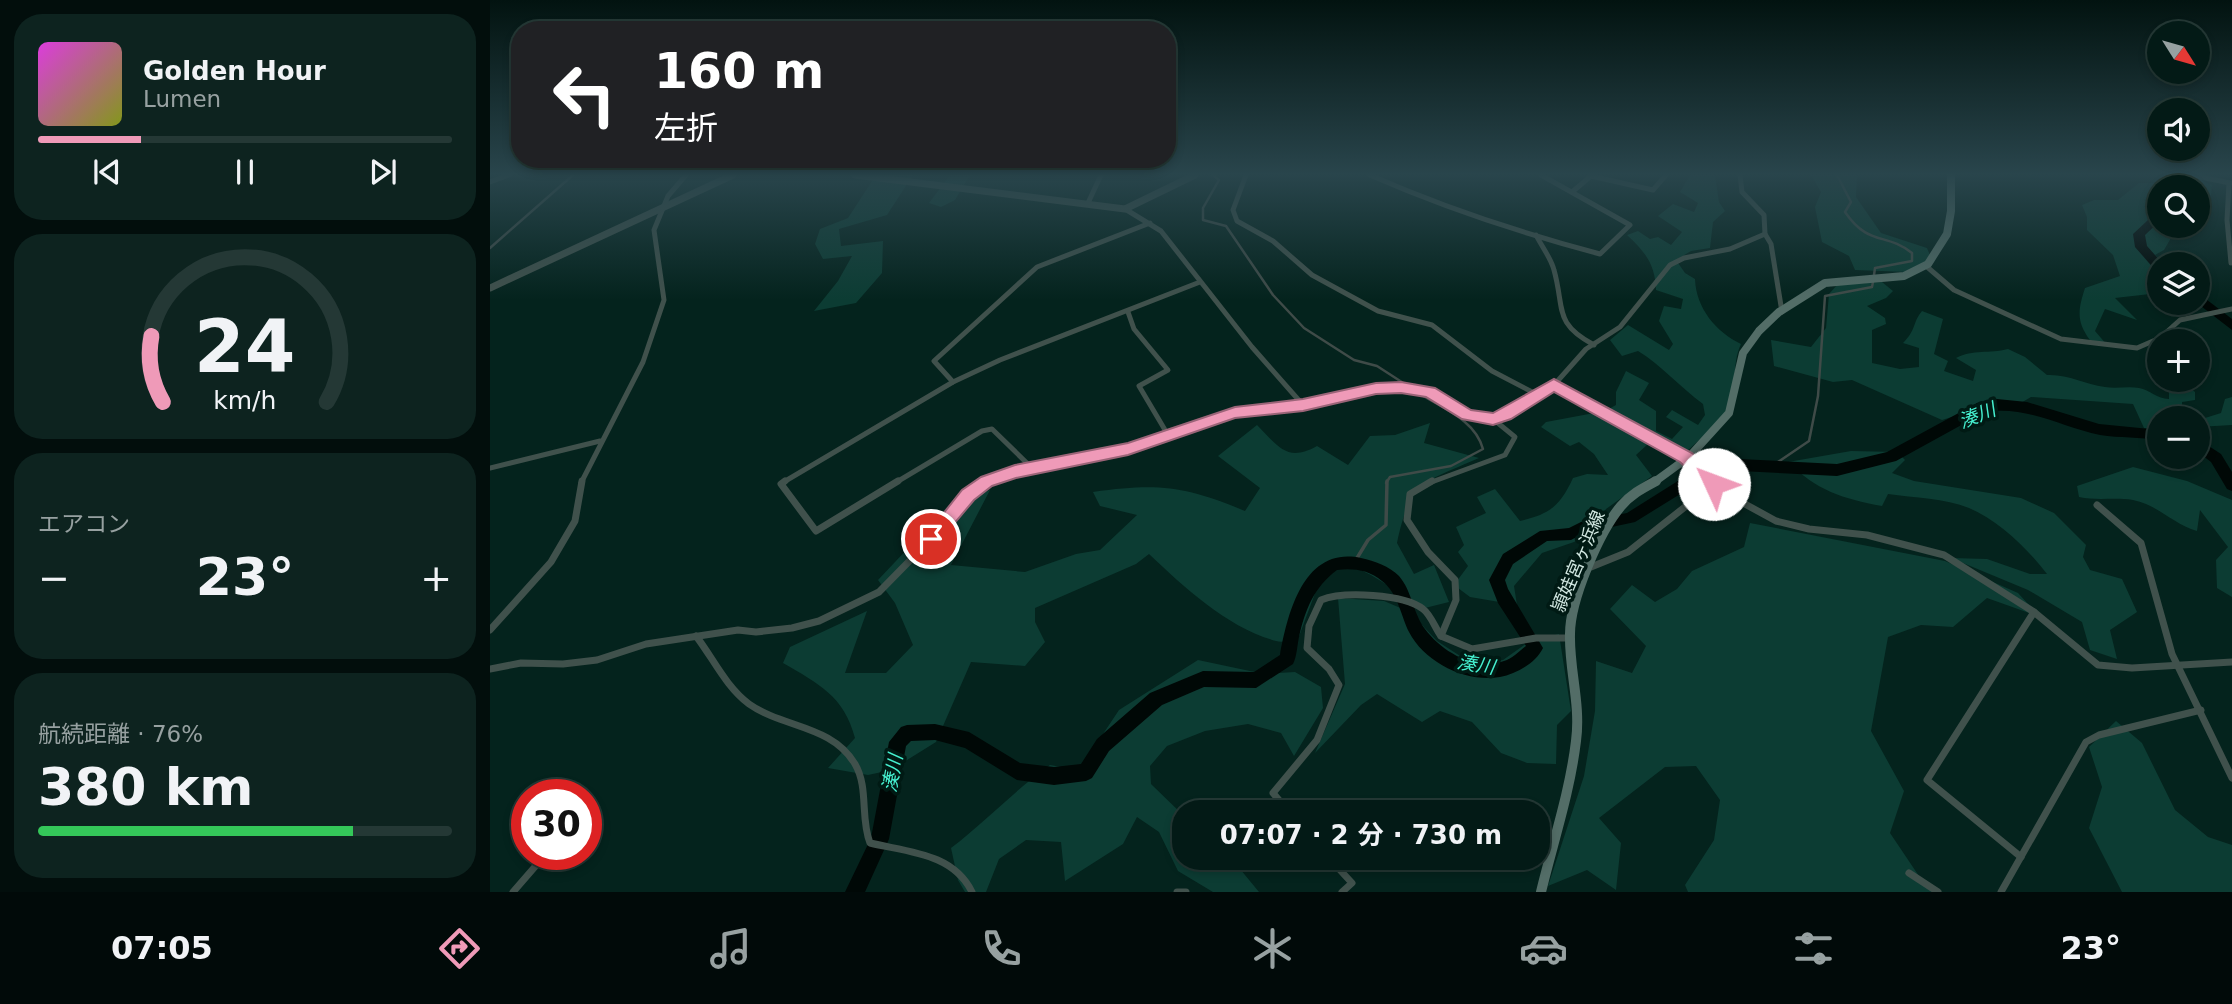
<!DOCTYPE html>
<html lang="ja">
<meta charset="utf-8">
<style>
:root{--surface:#031a16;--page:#0d231f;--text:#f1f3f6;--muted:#97a1a1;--line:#243835;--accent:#ef9ab8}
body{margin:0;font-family:"DejaVu Sans","Noto Sans JP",sans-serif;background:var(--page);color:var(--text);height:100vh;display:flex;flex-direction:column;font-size:26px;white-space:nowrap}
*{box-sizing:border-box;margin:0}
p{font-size:23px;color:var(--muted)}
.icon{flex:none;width:38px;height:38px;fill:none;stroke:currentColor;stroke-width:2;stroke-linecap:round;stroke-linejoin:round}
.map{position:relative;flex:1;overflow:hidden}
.panel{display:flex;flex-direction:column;gap:14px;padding:14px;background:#020e0c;width:490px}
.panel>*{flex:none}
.top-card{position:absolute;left:21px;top:21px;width:665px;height:147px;border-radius:28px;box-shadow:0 4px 10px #0003,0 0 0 2px var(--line);background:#202124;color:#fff;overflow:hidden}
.needle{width:46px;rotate:127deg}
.buttons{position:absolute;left:1657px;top:21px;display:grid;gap:14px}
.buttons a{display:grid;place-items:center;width:63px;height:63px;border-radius:50%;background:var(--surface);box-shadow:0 4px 10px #0003,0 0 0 2px var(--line);font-size:35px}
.speed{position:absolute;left:21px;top:779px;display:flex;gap:14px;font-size:35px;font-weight:700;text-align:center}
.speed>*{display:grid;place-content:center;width:91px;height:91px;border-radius:50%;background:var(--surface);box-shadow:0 4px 10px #0003,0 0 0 2px var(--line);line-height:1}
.speed .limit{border:10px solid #d22;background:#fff;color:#111}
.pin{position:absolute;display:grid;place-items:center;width:60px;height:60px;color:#fff;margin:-30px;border:4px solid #fff;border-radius:50%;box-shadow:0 2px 7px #0007}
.me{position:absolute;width:77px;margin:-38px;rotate:313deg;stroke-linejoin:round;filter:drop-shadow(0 0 5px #0008)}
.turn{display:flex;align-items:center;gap:24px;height:147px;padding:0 28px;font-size:32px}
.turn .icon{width:91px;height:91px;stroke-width:2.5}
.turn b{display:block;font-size:49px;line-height:60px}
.big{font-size:52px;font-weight:700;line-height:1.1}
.panel .widget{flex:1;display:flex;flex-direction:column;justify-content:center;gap:10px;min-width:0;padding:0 24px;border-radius:28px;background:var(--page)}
.panel .dial{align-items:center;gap:0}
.dial svg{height:182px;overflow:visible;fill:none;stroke:var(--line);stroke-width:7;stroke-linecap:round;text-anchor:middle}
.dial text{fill:var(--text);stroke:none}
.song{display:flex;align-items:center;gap:21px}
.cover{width:84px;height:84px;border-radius:10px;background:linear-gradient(135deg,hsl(300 70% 55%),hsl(70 70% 35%))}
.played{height:7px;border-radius:4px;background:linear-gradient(90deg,var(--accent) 25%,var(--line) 25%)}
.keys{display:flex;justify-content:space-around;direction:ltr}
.heat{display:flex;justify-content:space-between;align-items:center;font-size:38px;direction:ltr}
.charge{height:10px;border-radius:5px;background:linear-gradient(90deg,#34c759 76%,var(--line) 0)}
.trip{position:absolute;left:682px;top:800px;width:378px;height:70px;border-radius:28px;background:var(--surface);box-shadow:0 4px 10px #0003,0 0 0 2px var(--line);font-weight:700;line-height:70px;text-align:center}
.tab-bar{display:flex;height:112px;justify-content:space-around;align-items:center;background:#010a09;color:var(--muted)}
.tab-bar .icon{width:49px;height:49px}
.tab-bar .active{color:var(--accent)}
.tab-bar b{font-size:32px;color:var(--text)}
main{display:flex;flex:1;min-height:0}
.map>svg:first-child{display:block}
.green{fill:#0c3c33}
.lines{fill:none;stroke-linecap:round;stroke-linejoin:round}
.stream-far1{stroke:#3f4b48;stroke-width:2.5}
.stream{stroke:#3f4b48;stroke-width:3.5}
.river{fill:#000806;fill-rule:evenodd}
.minor-far1{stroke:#40514c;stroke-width:5}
.minor{stroke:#40514c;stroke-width:7}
.tertiary{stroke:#40514c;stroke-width:7}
.secondary-far1{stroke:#536d67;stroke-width:8}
.secondary{stroke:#536d67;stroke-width:10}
.route{fill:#ef9ab8;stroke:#9b6478;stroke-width:2}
.labels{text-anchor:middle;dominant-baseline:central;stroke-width:7;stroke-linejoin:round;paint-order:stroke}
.street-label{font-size:18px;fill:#d2e8e2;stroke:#001a14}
.water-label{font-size:19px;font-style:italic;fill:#45f0d0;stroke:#001a14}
</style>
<main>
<section class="panel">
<div class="widget">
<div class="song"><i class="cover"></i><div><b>Golden Hour</b><p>Lumen</p></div></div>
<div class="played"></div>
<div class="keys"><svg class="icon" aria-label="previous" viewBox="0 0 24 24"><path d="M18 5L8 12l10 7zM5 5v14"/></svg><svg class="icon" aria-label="pause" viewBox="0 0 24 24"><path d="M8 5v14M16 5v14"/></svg><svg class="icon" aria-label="next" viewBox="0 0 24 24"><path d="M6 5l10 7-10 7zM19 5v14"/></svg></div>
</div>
<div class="widget dial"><svg viewBox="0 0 100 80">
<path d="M14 69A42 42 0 1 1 86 69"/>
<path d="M14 69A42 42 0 0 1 9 40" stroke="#ef9ab8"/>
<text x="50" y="56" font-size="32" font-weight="700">24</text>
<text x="50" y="72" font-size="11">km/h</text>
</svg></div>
<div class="widget"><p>エアコン</p>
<div class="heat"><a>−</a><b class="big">23°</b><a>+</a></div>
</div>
<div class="widget"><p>航続距離 · 76%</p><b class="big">380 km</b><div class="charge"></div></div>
</section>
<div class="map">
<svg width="1742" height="892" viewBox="0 0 1742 892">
<rect width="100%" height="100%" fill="#04231d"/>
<!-- green -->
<g class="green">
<path d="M386 175H423L397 215 349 229 351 246 393 241 392 273 366 303 324 311 348 281 362 256 333 259 325 244 330 229 358 218Z"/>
<path d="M460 175H480L465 200 451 207 439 203Z"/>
<path d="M1200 175H1225L1229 202 1235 211 1223 222 1220 248 1201 251 1186 260 1195 273 1205 279C1206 308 1226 332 1251 344 1241 365 1248 388 1240 404 1231 423 1210 439 1195 453L1159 443 1146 455 1162 476 1116 509 1100 533 1084 542 1052 553 1024 586 1027 605 980 597 964 585 978 566 968 552 974 545 966 527 996 513 987 497 1005 489 1030 521C1060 514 1070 506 1083 478L1097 474 1118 475 1104 454 1089 442 1080 446 1051 427 1056 422 1115 411 1126 405V392L1136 371 1159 383 1149 400 1166 411V431L1182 439 1193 427 1176 417 1182 410 1208 425 1215 415 1213 404C1190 387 1171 365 1148 351L1132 356 1120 340 1138 325 1179 350 1183 344 1169 321 1174 306 1191 309 1193 299 1166 290C1165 264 1156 253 1137 235L1148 231 1160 239 1168 237 1181 245 1192 232 1168 216 1183 204 1204 212 1208 203 1190 192Z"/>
<path d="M1321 175H1367L1366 197 1391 233 1437 248 1442 260 1417 272 1365 270 1359 256 1332 242 1325 207 1331 192Z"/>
<path d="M1675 175H1717L1703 177 1722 185 1721 195 1708 209V187H1670V226H1696L1695 236 1681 238 1674 250 1665 255 1674 264H1670L1669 293 1625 298 1647 320 1615 309 1605 331 1617 345 1600 340C1586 321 1588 310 1595 288L1630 276 1623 255 1597 230V217L1592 205 1604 200H1628L1649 183H1670Z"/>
<path d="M1392 282 1403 291 1396 298 1377 306 1395 318 1396 324 1382 330V363L1410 369 1429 367V348L1413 343C1427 329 1422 323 1432 311L1453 319 1444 354 1458 361 1454 371 1483 381 1486 370 1466 358C1483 349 1499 354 1518 349L1535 357 1557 375C1578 374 1594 384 1615 387 1626 389 1638 386 1649 388 1660 390 1667 399 1679 399V391L1671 380H1691L1705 392V400L1692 402V411L1715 418 1731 413 1735 399 1742 397V425L1708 427V418H1670L1669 428H1654L1643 404 1541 397 1524 407 1491 408 1452 420 1362 380 1343 382 1284 366 1281 340 1321 347 1336 328 1339 294 1347 285Z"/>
<path d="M940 423 934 443 989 458C935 482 920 480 907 543L924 574 944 565 959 602 935 608 881 575 854 562 827 588 808 639C801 640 793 643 786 641 738 628 695 588 659 554L646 564 545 608V622L555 642 535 666 481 662 446 742 401 770 378 775 338 768 365 738C354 696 329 684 293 663L300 647 377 611 355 673H396L423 645 405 603 388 580 457 507 500 490 461 565 535 572 586 554 610 550 647 515 610 506 603 492C669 483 694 486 755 511L770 488 728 456 767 425C788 446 797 463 827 446L858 465 880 436 905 435Z"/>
<path d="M1361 451 1407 452 1415 460 1402 473 1424 481 1531 498 1564 513 1596 545 1593 557 1600 570 1632 579 1647 612 1620 630 1627 659 1600 650 1592 622 1538 590 1461 558 1497 559 1540 574H1557C1537 548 1509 521 1479 508 1455 498 1424 498 1398 494L1392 506C1353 499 1326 490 1298 462Z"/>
<path d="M1643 467 1697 481 1742 500V597L1727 588 1726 560 1738 547 1710 510 1707 531C1683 524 1668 505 1643 500 1625 497 1607 501 1589 497L1587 486Z"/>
<path d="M1260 523 1455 561 1528 593 1550 617 1497 598 1463 627 1431 625 1398 637 1381 731 1414 791 1400 833 1433 882 1448 892H1198L1195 885 1224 840 1230 800 1206 766 1175 767 1109 818 1131 843 1126 890 1097 870 1058 886 1094 776 1105 711 1106 661 1142 673 1156 646 1120 609 1142 585 1165 602 1187 589 1202 571 1254 547Z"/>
<path d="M848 598 894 601 920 612 947 641 981 663 1013 660 1040 641 1069 634 1081 711 1067 725 1066 764 1037 763 1011 753 982 722 950 711 932 722 887 694 871 705 825 753 855 684Z"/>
<path d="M708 660 774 674 805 672 831 687 833 708 804 756 791 733 758 724 715 731 677 746 660 766 661 784 695 817V858H741L769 892H723L688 871 669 832 647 817 633 844 575 881 571 842 536 840 509 859 496 892H475L468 880 461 848C496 821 525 790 560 765L589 770 629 710Z"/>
<path d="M1626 721 1652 743 1685 810 1718 837 1742 845V892H1632L1599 828 1612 787 1599 747Z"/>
</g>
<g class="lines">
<!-- stream-far1 -->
<g class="stream-far1">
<path d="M723 175 729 180 713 208V220L736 226 783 295 814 328 864 360 887 366 921 388"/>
<path d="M1347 175 1361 202 1355 212C1379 247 1396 232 1422 253V261L1385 268 1384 275"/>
<path d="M0 248 83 175"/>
<path d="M1279 468 1319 441 1328 396 1335 296 1382 287 1383 282"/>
<path d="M896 483 900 477 961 466 993 449C985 419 951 408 927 392"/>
</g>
<!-- stream -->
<path class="stream" d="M864 563 878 540 896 525 897 481"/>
<!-- river -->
<g class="river">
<path d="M1691 175H1702L1693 187H1682Z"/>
<path d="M1670 192V221L1655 235 1657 246 1673 264H1670V272L1666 271 1645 247 1643 234 1658 220 1660 198Z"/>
<path d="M1708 293 1742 319V330L1707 303Z"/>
<path d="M1507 399 1537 402 1609 424 1670 430V440C1650 437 1630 438 1610 435 1571 427 1536 405 1495 412L1406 461 1347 476 1250 471 1216 478 1145 522 1094 533 1081 540 1057 541 1023 564 1015 580 1018 589 1053 648C1046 663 1026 674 1010 677 977 683 935 663 919 632 911 616 908 593 892 581 879 570 863 568 847 570 824 587 815 610 809 637 807 646 807 656 803 664L766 688 714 687 672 705 619 751 602 778 596 781 564 785 527 780 475 748 445 740 421 741 416 746 399 839 375 892H355L381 838 399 742 411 727 417 725 445 724 479 732 530 763 564 767 591 764 607 739 660 693 713 671 764 672 790 655C798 612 814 546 871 558 885 561 899 566 909 576 922 591 923 613 935 629 952 652 985 671 1014 661 1022 659 1029 651 1036 646L1008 603 999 580 1013 554 1050 531 1079 528 1091 522 1137 513 1207 469 1250 459 1347 464 1397 452 1487 403Z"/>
<path d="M1708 439 1731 454 1742 472V491L1737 489 1721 462 1708 452Z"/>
</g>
<!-- minor-far1 -->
<g class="minor-far1">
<path d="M756 175 743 210 747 221 783 241 822 275 888 311 942 325 1002 371 1048 395"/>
<path d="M880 175C955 208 1031 233 1110 254L1140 225 1051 175"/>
<path d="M1250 175 1252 192 1274 215 1275 234 1281 244 1292 312"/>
<path d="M1701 175 1740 183"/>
<path d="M0 182 19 175"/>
<path d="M1739 183 1737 220 1741 263"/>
<path d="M1082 192 1101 176 1163 190 1176 175"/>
<path d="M598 203 611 175"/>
<path d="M635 209 671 231 762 347 813 405"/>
<path d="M1046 235C1052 247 1061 258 1064 270 1075 309 1063 323 1104 345"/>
<path d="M1436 266 1464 290 1571 339 1647 348 1670 338 1690 320 1742 309"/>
<path d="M638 312 644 329 678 370 649 386 678 435"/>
<path d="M463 382 444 361 547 267 660 223"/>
<path d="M1064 385 1196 458 1226 483"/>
<path d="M0 468 110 441"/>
<path d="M91 483 153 362 174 300 164 230 178 196 196 175"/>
<path d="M292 483 463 382 510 360 710 282"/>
<path d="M405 483 492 431 502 429 543 469"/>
<path d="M494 483 525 472 638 449 745 412 813 405 869 391 911 387 940 392 967 410 988 418 1003 419 1016 415 1064 385 1096 349 1130 327 1180 265 1194 258 1240 249 1275 234"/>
<path d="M939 483 1015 455 1025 437 1003 419"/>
</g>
<!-- minor -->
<g class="minor">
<path d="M295 481 291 484 326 531 408 481"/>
<path d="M942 481 920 494 917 520 938 552 965 580 966 600 951 636 982 649 1046 638H1079"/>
<path d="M1224 481 1244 498 1286 521 1319 529 1377 535 1454 555 1544 612 1608 665 1642 668 1742 662"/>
<path d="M1607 505 1651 543 1682 654 1742 778"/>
<path d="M1101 567 1138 552 1224 484"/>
<path d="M0 630 61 562 85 521 92 481"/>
<path d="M206 636C223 658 236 687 259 704 293 728 342 725 365 764 379 788 370 818 380 843 418 852 463 853 482 892"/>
<path d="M0 669 31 663 73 664 107 660 156 644 248 630 266 632 302 628 329 621 389 592 441 539 478 495 498 481"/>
<path d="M799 812 783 793 827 740 849 685 839 669 817 648 819 626 831 600C853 591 914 594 933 609 941 615 945 628 951 636"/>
<path d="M1531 857 1437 780 1544 612"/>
<path d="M839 858 862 883 852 892"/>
<path d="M1419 873 1448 892"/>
<path d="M23 892 56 854"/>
<path d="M687 892H696"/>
<path d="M1511 892 1596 742 1609 735 1711 710"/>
</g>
<!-- tertiary -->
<g class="tertiary">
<path d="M365 175 635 209 705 175"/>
<path d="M0 288 243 175"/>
</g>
<!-- secondary-far1 -->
<path class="secondary-far1" d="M1163 483 1200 456 1239 413 1253 353 1269 331 1289 312 1335 283 1414 276 1438 264 1457 234 1461 211V175"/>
<!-- secondary -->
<path class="secondary" d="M1051 892C1063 842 1080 792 1086 741 1091 704 1079 670 1080 634 1080 600 1109 532 1131 506 1141 494 1153 488 1166 481"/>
</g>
<!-- sky -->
<linearGradient id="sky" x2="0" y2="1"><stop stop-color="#021310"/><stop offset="0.58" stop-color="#29454c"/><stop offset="1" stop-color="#29454c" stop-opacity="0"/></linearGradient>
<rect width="1742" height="300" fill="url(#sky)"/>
<!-- route -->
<path class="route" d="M1064 379 1202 453 1230 479V488H1218L1190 462 1064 392 1021 419 1003 425 972 419 936 397 911 393 886 394 813 411 745 418 638 455 526 478 502 486 484 500 447 544H435L433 539 472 490 491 477 525 465 638 443 745 407 813 399 886 383 911 382 945 388 981 410 1003 413Z"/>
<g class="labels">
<!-- street labels -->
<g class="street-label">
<text transform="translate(1088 561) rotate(-67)">頴娃宮ヶ浜線</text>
</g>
<!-- water labels -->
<g class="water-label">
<text transform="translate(1487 415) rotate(-22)">湊川</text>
<text transform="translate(986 664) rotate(9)">湊川</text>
<text transform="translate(402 773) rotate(-80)">湊川</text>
</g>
</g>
</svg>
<div class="buttons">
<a><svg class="needle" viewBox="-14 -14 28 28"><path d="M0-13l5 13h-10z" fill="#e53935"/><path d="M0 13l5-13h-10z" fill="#97a1a1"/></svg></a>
<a><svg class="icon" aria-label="sound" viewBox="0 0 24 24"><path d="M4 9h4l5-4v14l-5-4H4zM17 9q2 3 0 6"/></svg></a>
<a><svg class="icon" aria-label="search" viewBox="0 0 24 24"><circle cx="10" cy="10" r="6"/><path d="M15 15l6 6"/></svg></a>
<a><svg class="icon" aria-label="layers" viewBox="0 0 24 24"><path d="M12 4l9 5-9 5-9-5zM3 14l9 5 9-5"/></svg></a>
<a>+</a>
<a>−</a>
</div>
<div class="speed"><div class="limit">30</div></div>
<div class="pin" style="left:441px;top:539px;background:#d93025"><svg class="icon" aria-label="arrive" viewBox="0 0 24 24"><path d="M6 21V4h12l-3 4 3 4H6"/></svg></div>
<svg class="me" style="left:1224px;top:484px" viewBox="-20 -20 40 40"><circle r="19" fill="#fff"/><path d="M0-13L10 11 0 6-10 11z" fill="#ef9ab8"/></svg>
<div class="trip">07:07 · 2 分 · 730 m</div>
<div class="top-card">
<div class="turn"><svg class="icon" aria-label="left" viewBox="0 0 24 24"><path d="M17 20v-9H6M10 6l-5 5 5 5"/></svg><div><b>160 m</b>左折</div></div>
</div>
</div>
</main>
<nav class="tab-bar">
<b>07:05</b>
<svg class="icon active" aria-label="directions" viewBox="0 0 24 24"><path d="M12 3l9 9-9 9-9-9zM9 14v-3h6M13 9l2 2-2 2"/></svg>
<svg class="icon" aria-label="music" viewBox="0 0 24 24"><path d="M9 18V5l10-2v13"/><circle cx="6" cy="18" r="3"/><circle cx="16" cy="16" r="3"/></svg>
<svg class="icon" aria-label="phone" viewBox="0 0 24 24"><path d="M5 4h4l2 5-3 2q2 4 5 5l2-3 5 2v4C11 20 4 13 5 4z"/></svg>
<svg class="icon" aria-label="climate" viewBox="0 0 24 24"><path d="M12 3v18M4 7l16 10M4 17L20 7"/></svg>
<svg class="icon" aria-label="car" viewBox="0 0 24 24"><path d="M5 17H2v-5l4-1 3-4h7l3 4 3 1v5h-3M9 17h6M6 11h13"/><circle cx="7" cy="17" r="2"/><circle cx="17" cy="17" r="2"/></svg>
<svg class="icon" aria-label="filters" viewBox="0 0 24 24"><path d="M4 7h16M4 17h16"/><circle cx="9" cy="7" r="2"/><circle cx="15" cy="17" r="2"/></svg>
<b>23°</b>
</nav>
